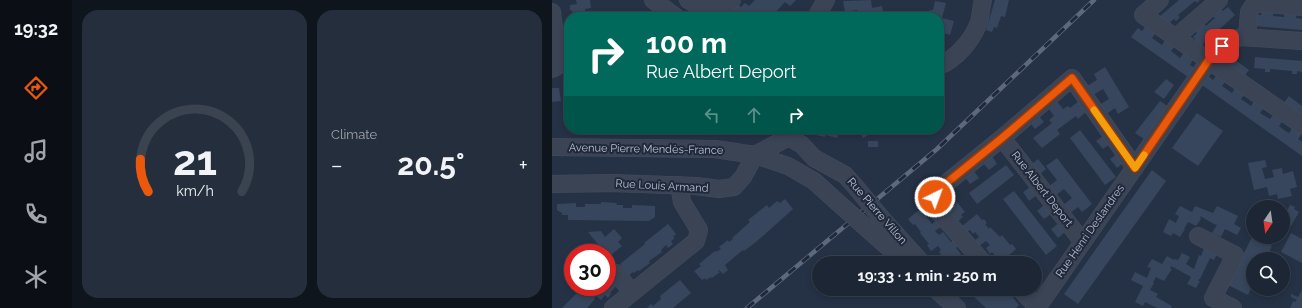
<!DOCTYPE html>
<meta charset="utf-8">
<style>
:root{--surface:#1c2634;--page:#252e3c;--text:#f1f3f6;--muted:#a0a5ac;--line:#3a434f;--accent:#ea580c}
body{margin:0;font-family:Raleway,sans-serif;background:var(--page);color:var(--text);height:100vh;display:flex;flex-direction:column;font-size:15px;white-space:nowrap}
*{box-sizing:border-box;margin:0}
p{font-size:13px;color:var(--muted)}
.icon{flex:none;width:22px;height:22px;fill:none;stroke:currentColor;stroke-width:2;stroke-linecap:round;stroke-linejoin:round}
.map{position:relative;flex:1;overflow:hidden}
.drawer{display:flex;flex-direction:column;gap:10px;padding:10px;background:#0f151d;width:480px}
.drawer>*{flex:none}
.hud{position:absolute;left:12px;top:12px;width:380px;height:122px;border-radius:16px;box-shadow:0 2px 6px #0003,0 0 0 1px var(--line);background:#00695c;color:#fff;overflow:hidden}
.needle{width:26px;rotate:193deg}
.buttons{position:absolute;left:694px;top:200px;display:grid;gap:8px}
.buttons a{display:grid;place-items:center;width:44px;height:44px;border-radius:50%;background:var(--surface);box-shadow:0 2px 6px #0003,0 0 0 1px var(--line);font-size:20px}
.speed{position:absolute;left:12px;top:244px;display:flex;gap:8px;font-size:20px;font-weight:700;text-align:center}
.speed>*{display:grid;place-content:center;width:52px;height:52px;border-radius:50%;background:var(--surface);box-shadow:0 2px 6px #0003,0 0 0 1px var(--line);line-height:1}
.speed .limit{border:6px solid #d22;background:#fff;color:#111}
.pin{position:absolute;display:grid;place-items:center;width:34px;height:34px;color:#fff;margin:-17px;border-radius:8px;box-shadow:0 2px 6px #0006}
.me{position:absolute;width:44px;margin:-22px;rotate:42deg;stroke-linejoin:round;filter:drop-shadow(0 0 3px #0008)}
.turn{display:flex;align-items:center;gap:14px;height:84px;padding:0 16px;font-size:18px}
.turn .icon{width:52px;height:52px;stroke-width:2.5}
.turn b{display:block;font-size:28px;line-height:34px}
.lanes{display:flex;align-items:center;height:38px;padding:0 16px;background:#0003;justify-content:center;gap:20px;direction:ltr}
.lanes .off{opacity:.35}
.big{font-size:30px;font-weight:700;line-height:1.1}
.drawer .widget{flex:1;display:flex;flex-direction:column;justify-content:center;gap:6px;min-width:0;padding:0 14px;border-radius:16px;background:var(--page)}
.drawer .dial{align-items:center;gap:0}
.dial svg{height:104px;overflow:visible;fill:none;stroke:var(--line);stroke-width:7;stroke-linecap:round;text-anchor:middle}
.dial text{fill:var(--text);stroke:none}
.heat{display:flex;justify-content:space-between;align-items:center;font-size:22px;direction:ltr}
.drawer .tiles{flex:1;display:grid;gap:10px;grid-template-columns:repeat(2,1fr)}
.trip{position:absolute;left:260px;top:256px;width:230px;height:40px;border-radius:20px;background:var(--surface);box-shadow:0 2px 6px #0003,0 0 0 1px var(--line);font-weight:700;line-height:40px;text-align:center}
main{display:flex;flex:1;min-height:0}
.tabs{display:flex;flex-direction:column;width:72px;justify-content:space-around;align-items:center;background:#0b0f15;color:var(--muted)}
.tabs .icon{width:28px;height:28px}
.tabs .current{color:var(--accent)}
.tabs b{font-size:18px;color:var(--text)}
.map>svg:first-child{display:block}
.building{fill:#37465c}
.lines{fill:none;stroke-linecap:round;stroke-linejoin:round}
.minor-casing{stroke:#444d5e;stroke-width:18}
.minor{stroke:#3a4455;stroke-width:17}
.rail-casing{stroke:#5c687c;stroke-width:4.5}
.rail{stroke:#1f293b;stroke-width:3;stroke-dasharray:9;stroke-linecap:butt}
.minor-bridge-casing{stroke:#444d5e;stroke-width:18;stroke-linecap:butt}
.minor-bridge{stroke:#3a4455;stroke-width:17}
.route-casing{stroke:#983908;stroke-width:10}
.route{stroke:#ea580c;stroke-width:7}
.slow{stroke:#f59e0b;stroke-width:7}
.labels{text-anchor:middle;dominant-baseline:central;stroke-width:4;stroke-linejoin:round;paint-order:stroke}
.street-label{font-size:11px;fill:#b8c0ce;stroke:#1f293b}
</style>
<main>
<nav class="tabs">
<b>19:32</b>
<svg class="icon current" aria-label="directions" viewBox="0 0 24 24"><path d="M12 3l9 9-9 9-9-9zM9 14v-3h6M13 9l2 2-2 2"/></svg>
<svg class="icon" aria-label="music" viewBox="0 0 24 24"><path d="M9 18V5l10-2v13"/><circle cx="6" cy="18" r="3"/><circle cx="16" cy="16" r="3"/></svg>
<svg class="icon" aria-label="phone" viewBox="0 0 24 24"><path d="M5 4h4l2 5-3 2q2 4 5 5l2-3 5 2v4C11 20 4 13 5 4z"/></svg>
<svg class="icon" aria-label="climate" viewBox="0 0 24 24"><path d="M12 3v18M4 7l16 10M4 17L20 7"/></svg>
</nav>
<section class="drawer">
<div class="tiles">
<div class="widget dial"><svg viewBox="0 0 100 80">
<path d="M14 69A42 42 0 1 1 86 69"/>
<path d="M14 69A42 42 0 0 1 8 44" stroke="#ea580c"/>
<text x="50" y="56" font-size="32" font-weight="700">21</text>
<text x="50" y="72" font-size="11">km/h</text>
</svg></div>
<div class="widget"><p>Climate</p>
<div class="heat"><a>−</a><b class="big">20.5°</b><a>+</a></div>
</div>
</div>
</section>
<div class="map">
<svg width="750" height="308" viewBox="0 0 750 308">
<rect width="100%" height="100%" fill="#253246"/>
<!-- building -->
<g class="building">
<path d="M24 0H38L39 8 33 9V17H21L20 10 18 11V5L25 4Z"/>
<path d="M203 0H244L238 6 233 2 222 14 218 11 212 17H179L184 12 180 8 184 3 189 7 193 3 197 6Z"/>
<path d="M319 0 320 8 330 6 332 17H306L305 10 293 12 291 1Z"/>
<path d="M443 0H457L453 17 449 16 445 28 442 27 440 32 434 30Z"/>
<path d="M627 0H648L645 3 643 1 626 15 628 17 624 21 622 19 614 26 607 17Z"/>
<path d="M383 1 394 3 390 18 402 21 398 35 388 32 387 35V17H377L378 10H381Z"/>
<path d="M665 4 671 11 676 7 683 15 649 46 641 37 645 33 639 26 648 18 654 26 663 18 656 11Z"/>
<path d="M710 6 722 7 721 16 732 17 733 8 745 9 744 18 750 19V30L702 26 703 15H709Z"/>
<path d="M596 23 606 30 600 38 610 45 615 37 625 44 619 51 628 58 634 50 643 57 638 65 643 68 636 77 579 37 586 28 590 31Z"/>
<path d="M675 54 697 70 691 78 669 63Z"/>
<path d="M703 57 750 61V72L745 71V74H740V71L718 69V72H713V69L702 68Z"/>
<path d="M553 67 577 107 566 114 563 108 553 115 547 105 557 99 551 89 541 95 535 86 545 80 542 74Z"/>
<path d="M667 72 676 78 670 86 680 93 685 85 695 92 689 99 699 106 704 98 714 105 708 113 718 119 723 112 733 118 727 126 732 130 737 133 742 125 750 131V134L746 139 750 142V156L650 85 656 76 661 80Z"/>
<path d="M614 79 622 85 612 99 602 92Z"/>
<path d="M0 88H7L9 101 0 102Z"/>
<path d="M737 96 750 106V123L728 108Z"/>
<path d="M504 100 511 109 516 106 518 108 527 101 535 111 526 119 524 116 505 130 508 134 490 148 481 138 500 123 497 120 502 116 495 106Z"/>
<path d="M608 101 617 107 592 139 583 133Z"/>
<path d="M645 113 671 131 646 166 620 148Z"/>
<path d="M486 115 492 122 483 129 477 121Z"/>
<path d="M266 129H288L285 138 274 135 273 137 264 135Z"/>
<path d="M306 129H316L318 134 311 138Z"/>
<path d="M528 130 564 177 553 185 518 138Z"/>
<path d="M552 135 558 144 551 149 544 141Z"/>
<rect x="316" y="141" width="10" height="6"/>
<path d="M566 153 572 162 565 168 558 159Z"/>
<path d="M440 156 445 164 437 170 431 163Z"/>
<path d="M505 158 540 204 530 212 526 207 517 214 510 206 520 198 512 189 503 196 496 187 505 180 494 166Z"/>
<path d="M486 159 494 169 487 175 479 165Z"/>
<path d="M713 160 715 167 710 168 713 179 722 177 720 170 730 168 731 174 741 171 745 187 738 189 740 196 726 199 725 194 717 196 715 187 702 190 696 163Z"/>
<path d="M454 165 462 175 425 204 417 193Z"/>
<path d="M421 170 427 178 418 184 413 177Z"/>
<path d="M600 170 614 181 526 304 512 294Z"/>
<path d="M478 187 485 195 477 201 471 192Z"/>
<path d="M462 191 505 246 494 255 451 199Z"/>
<path d="M233 199 241 209 204 242 192 251 191 250 173 265 176 270 171 274 167 270 166 271 168 272 160 278 159 277 154 280 153 278 150 280 142 271 149 266 147 264 163 251 164 252 169 249 167 247 176 240 177 242 181 239 180 238 198 222 196 220 215 205 217 208 225 201 228 203Z"/>
<path d="M397 201 401 206 405 202 413 212 409 215 411 217 405 222 392 206Z"/>
<path d="M49 202 65 203 64 205H71V208H80V205L103 206V217L97 221 16 220V215H10V213L5 210V204L24 203V207H33V204H49Z"/>
<path d="M492 205 499 214 492 219 485 211Z"/>
<path d="M738 205 743 207 742 209 747 212 739 226 731 223V209L735 211Z"/>
<path d="M372 206 377 212 373 215 380 224 384 221 389 227 383 231 387 235 391 232 399 242 403 239 408 245 404 248 409 254 405 257 408 262 410 260 412 263H389L388 261 392 258 387 252 389 250 386 246 379 251 375 245 377 244 368 233 369 232 363 224 361 225 356 219Z"/>
<path d="M628 206 640 212 643 206 661 213 665 206 686 216 682 224 689 228 685 235 673 229 669 237 660 233 665 225 662 224 648 216 649 219 644 226 636 222 632 229H633L628 237 621 233 619 236 611 232 617 219 624 223 627 216 623 214Z"/>
<path d="M425 214 430 220 432 219 435 223 433 224 437 229 438 227 448 237 450 235 458 245 460 244 464 249 456 256 459 261 456 263H448L440 252 438 254 434 248 438 245 434 241 427 246 423 240 427 237 423 232 421 234 418 230 414 233 409 227Z"/>
<path d="M507 223 513 232 506 238 499 229Z"/>
<path d="M116 224 124 234 121 237 123 238 119 241 121 244 116 248 114 245 109 250 110 252 97 261 98 263 87 271 86 270 82 273 81 272 77 275 68 264 93 244 92 243Z"/>
<path d="M62 229 70 238 66 242 70 246 59 255 51 246 49 248 36 232 49 231 53 237Z"/>
<path d="M739 233 750 239V263L729 252Z"/>
<path d="M700 237 720 246 714 259H701V284L696 295 676 285Z"/>
<path d="M653 246 666 252 662 260 658 258 648 279H647L646 281H648L644 288 635 284 639 277 619 266 618 268 620 269 612 281 604 277 601 282 602 283 598 290 606 294 604 297 620 306 619 308H605L593 302 591 306 583 302 591 286 579 280 583 272 595 278 599 268 595 267 600 259 610 264 615 256 622 260 623 259 626 260 630 253 638 257 634 264 642 269 647 255 649 256Z"/>
<path d="M472 254 477 260 475 261 476 263H461Z"/>
<path d="M55 274 66 284 58 293 59 294 56 298 53 295 49 300 44 296 42 298 43 299 35 308H10L27 291 29 293 35 287H55Z"/>
<path d="M128 280 139 293 121 308H95L99 304 101 306 109 299 108 296Z"/>
<path d="M421 289H454L467 305 464 308H434L421 296 425 293Z"/>
<path d="M750 290V308H738L741 301 743 302 745 300 739 297V294L746 297Z"/>
</g>
<g class="lines">
<defs>
<g id="minor">
<path d="M101 0 124 17"/>
<path d="M136 0C151 8 166 16 180 0"/>
<path d="M608 0 591 15 750 125"/>
<path d="M703 3 750 7"/>
<path d="M0 12 6 59 4 67 0 69"/>
<path d="M264 17 274 0"/>
<path d="M695 37 697 12 705 0"/>
<path d="M623 38 667 0"/>
<path d="M387 66C405 58 420 41 427 22 429 15 429 7 431 0"/>
<path d="M237 137 250 145 262 158 293 175 302 185"/>
<path d="M450 138 530 241"/>
<path d="M0 147 163 149 203 155 236 166 262 181 283 200"/>
<path d="M0 184 60 183 144 186 167 189 182 187 191 177 203 155 237 137 243 129"/>
<path d="M332 221 370 263"/>
<path d="M320 233 354 263"/>
<path d="M646 236 683 255 661 298 681 308"/>
<path d="M434 263 430 261 385 210 383 197 392 185 450 138 520 78 583 168"/>
<path d="M64 273 80 292"/>
<path d="M383 289 405 308"/>
<path d="M468 289 485 307"/>
<path d="M61 308 144 241 147 230 130 202 127 185"/>
<path d="M485 308 663 52 674 43 689 37 750 41"/>
</g>
</defs>
<!-- minor casing -->
<use href="#minor" class="minor-casing"/>
<!-- minor -->
<use href="#minor" class="minor"/>
<defs>
<path id="rail" d="M195 308 385 149 542 0"/>
</defs>
<!-- rail casing -->
<use href="#rail" class="rail-casing"/>
<!-- rail -->
<use href="#rail" class="rail"/>
<defs>
<g id="minor-bridge">
<path d="M302 185 332 221"/>
<path d="M283 200 320 233"/>
</g>
</defs>
<!-- minor-bridge casing -->
<use href="#minor-bridge" class="minor-bridge-casing"/>
<!-- minor-bridge -->
<use href="#minor-bridge" class="minor-bridge"/>
</g>
<g class="lines">
<defs>
<path id="route" d="M383 197 392 185 450 138 520 78 583 168 656 61 670 46"/>
</defs>
<!-- route casing -->
<use href="#route" class="route-casing"/>
<!-- route -->
<use href="#route" class="route"/>
<!-- slow -->
<path class="slow" d="M542 110 583 168 592 155"/>
</g>
<g class="labels">
<!-- street labels -->
<g class="street-label">
<text transform="translate(94 149) rotate(1)">Avenue Pierre Mendès-France</text>
<text transform="translate(110 186) rotate(3)">Rue Louis Armand</text>
<text transform="translate(490 189) rotate(52)">Rue Albert Deport</text>
<text transform="translate(325 211) rotate(49)">Rue Pierre Villon</text>
<text transform="translate(538 231) rotate(-55)">Rue Henri Deslandres</text>
</g>
</g>
</svg>
<div class="buttons">
<a><svg class="needle" viewBox="-14 -14 28 28"><path d="M0-13l5 13h-10z" fill="#e53935"/><path d="M0 13l5-13h-10z" fill="#a0a5ac"/></svg></a>
<a><svg class="icon" aria-label="search" viewBox="0 0 24 24"><circle cx="10" cy="10" r="6"/><path d="M15 15l6 6"/></svg></a>
</div>
<div class="speed"><div class="limit">30</div></div>
<div class="pin" style="left:670px;top:46px;background:#d93025"><svg class="icon" aria-label="arrive" viewBox="0 0 24 24"><path d="M6 21V4h12l-3 4 3 4H6"/></svg></div>
<svg class="me" style="left:383px;top:197px" viewBox="-20 -20 40 40"><circle r="17" fill="#ea580c" stroke="#fff" stroke-width="3"/><path d="M0-11L8 9 0 5-8 9z" fill="#fff"/></svg>
<div class="trip">19:33 · 1 min · 250 m</div>
<div class="hud">
<div class="turn"><svg class="icon" aria-label="right" viewBox="0 0 24 24"><path d="M7 20v-9h11M14 6l5 5-5 5"/></svg><div><b>100 m</b>Rue Albert Deport</div></div>
<div class="lanes"><svg class="icon off" aria-label="left" viewBox="0 0 24 24"><path d="M17 20v-9H6M10 6l-5 5 5 5"/></svg><svg class="icon off" aria-label="ahead" viewBox="0 0 24 24"><path d="M12 20V5M6 11l6-6 6 6"/></svg><svg class="icon" aria-label="right" viewBox="0 0 24 24"><path d="M7 20v-9h11M14 6l5 5-5 5"/></svg></div>
</div>
</div>
</main>
